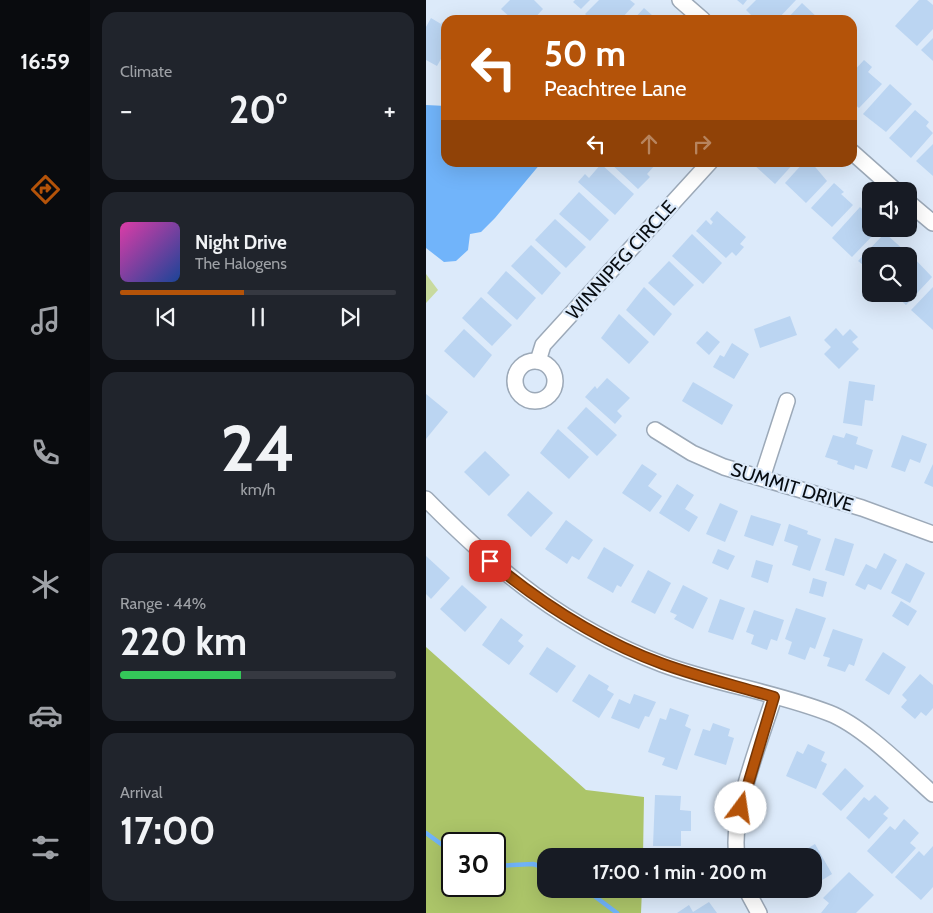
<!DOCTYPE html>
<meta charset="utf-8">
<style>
:root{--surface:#171b24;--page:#20242c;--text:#f1f3f6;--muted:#9ea1a6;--line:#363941;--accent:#b45309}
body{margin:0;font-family:Cabin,sans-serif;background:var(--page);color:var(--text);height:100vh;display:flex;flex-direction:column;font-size:19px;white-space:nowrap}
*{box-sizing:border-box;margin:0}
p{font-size:16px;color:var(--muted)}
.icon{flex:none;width:28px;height:28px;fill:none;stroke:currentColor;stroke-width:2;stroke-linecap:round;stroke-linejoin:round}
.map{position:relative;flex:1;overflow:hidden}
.sheet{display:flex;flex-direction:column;gap:12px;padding:12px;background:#0d0f14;width:336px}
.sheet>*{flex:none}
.hud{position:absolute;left:15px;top:15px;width:416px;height:152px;border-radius:15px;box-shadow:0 5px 20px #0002;background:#b45309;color:#fff;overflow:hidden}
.buttons{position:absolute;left:436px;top:182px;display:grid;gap:10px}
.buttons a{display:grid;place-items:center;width:55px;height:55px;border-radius:10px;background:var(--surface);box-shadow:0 5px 20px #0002;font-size:25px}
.speed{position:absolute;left:15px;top:832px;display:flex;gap:10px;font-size:25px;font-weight:700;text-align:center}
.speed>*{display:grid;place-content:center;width:65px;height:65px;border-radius:50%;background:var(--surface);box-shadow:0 5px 20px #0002;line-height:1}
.speed .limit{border:2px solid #111;border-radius:8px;background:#fff;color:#111}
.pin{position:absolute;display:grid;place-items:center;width:42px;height:42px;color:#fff;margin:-21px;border-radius:10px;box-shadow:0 2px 8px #0006}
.me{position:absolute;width:55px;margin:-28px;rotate:14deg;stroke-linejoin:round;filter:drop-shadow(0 0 4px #0008)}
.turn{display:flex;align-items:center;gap:18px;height:105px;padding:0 20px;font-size:22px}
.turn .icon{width:65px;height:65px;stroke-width:2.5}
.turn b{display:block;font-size:35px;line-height:42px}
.lanes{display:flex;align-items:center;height:48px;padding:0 20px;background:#0003;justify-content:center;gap:25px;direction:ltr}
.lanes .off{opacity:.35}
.big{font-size:38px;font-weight:700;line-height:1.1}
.sheet .tile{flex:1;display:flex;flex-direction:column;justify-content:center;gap:8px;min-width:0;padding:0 18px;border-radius:15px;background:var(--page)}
.sheet .dial{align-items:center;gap:0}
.dial b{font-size:65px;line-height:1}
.song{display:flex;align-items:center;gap:15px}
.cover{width:60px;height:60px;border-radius:8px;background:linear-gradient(135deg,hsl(320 70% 55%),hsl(220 70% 35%))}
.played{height:5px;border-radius:2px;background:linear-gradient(90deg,var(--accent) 45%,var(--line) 45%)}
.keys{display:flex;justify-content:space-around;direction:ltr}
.heat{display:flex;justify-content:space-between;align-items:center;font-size:28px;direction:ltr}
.charge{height:8px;border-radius:4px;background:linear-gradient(90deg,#34c759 44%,var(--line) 0)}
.trip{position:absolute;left:111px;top:848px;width:285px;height:50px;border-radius:15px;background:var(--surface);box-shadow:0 5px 20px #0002;font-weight:700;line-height:50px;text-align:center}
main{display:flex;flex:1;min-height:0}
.dock{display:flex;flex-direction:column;width:90px;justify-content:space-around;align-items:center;background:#090b0e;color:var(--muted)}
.dock .icon{width:35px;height:35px}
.dock .active{color:var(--accent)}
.dock b{font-size:22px;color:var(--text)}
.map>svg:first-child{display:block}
.green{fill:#c8da9e}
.forest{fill:#acc569;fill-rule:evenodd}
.water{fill:#71b4fa}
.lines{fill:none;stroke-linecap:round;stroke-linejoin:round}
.stream{stroke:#71b4fa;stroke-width:4.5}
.building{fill:#bbd5f2}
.minor-casing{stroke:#9ca9b8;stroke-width:18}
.minor{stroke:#fff;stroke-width:15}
.route-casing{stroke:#753606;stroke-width:12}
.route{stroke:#b45309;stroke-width:9}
.labels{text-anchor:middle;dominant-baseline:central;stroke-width:4.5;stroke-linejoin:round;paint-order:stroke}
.street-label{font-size:19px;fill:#070c11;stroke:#dceafa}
</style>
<main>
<nav class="dock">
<b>16:59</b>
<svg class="icon active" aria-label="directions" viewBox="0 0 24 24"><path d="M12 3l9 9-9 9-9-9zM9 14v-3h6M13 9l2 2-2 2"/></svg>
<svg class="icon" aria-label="music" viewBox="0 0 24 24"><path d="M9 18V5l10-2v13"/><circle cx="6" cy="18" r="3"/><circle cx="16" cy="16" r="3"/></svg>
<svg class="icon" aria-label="phone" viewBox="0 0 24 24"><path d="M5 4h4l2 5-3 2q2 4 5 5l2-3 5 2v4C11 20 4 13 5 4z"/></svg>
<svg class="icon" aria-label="climate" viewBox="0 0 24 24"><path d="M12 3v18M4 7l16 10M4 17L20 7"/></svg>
<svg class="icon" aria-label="car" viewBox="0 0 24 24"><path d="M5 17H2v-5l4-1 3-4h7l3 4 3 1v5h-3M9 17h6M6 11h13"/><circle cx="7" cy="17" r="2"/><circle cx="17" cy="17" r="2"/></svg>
<svg class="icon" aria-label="filters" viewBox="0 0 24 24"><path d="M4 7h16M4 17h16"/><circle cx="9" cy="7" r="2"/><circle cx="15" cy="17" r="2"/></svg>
</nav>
<section class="sheet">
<div class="tile"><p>Climate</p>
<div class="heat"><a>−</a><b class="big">20°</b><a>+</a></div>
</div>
<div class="tile">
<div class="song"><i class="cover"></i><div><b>Night Drive</b><p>The Halogens</p></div></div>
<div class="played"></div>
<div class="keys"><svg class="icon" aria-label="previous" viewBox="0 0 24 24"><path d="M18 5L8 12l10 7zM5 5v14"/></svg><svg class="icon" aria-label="pause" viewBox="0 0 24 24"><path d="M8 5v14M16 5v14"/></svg><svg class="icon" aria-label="next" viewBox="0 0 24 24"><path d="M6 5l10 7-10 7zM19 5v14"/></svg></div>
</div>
<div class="tile dial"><b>24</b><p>km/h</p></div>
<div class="tile"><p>Range · 44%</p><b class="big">220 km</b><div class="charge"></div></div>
<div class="tile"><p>Arrival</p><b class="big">17:00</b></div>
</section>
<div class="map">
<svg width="507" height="913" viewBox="0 0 507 913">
<rect width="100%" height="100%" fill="#dceafa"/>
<!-- green -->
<path class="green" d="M0 274 12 290 0 303Z"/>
<!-- forest -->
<path class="forest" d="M0 647 160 790 218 797 217 856H120V889H216L215 913H0ZM26 844H69V886H26Z"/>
<!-- water -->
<path class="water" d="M0 105 20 106V162L115 163 69 218 55 232 44 234 42 250 30 261 18 262 0 248Z"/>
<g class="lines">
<!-- stream -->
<g class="stream">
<path d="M0 833 26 852"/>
<path d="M69 866 107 864 120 868"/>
<path d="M159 889 191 913"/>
</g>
</g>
<!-- building -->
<g class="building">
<path d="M84 0H108L117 9 107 20H87L75 9Z"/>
<path d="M149 0H164L155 9 147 2Z"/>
<path d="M173 0H204L209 4 194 20H166L159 14Z"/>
<path d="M311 0H321L317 5Z"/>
<path d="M330 0H370L351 20H330L320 10Z"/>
<path d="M493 0H501L507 5V29L491 46 469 26Z"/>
<path d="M376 3 394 20H360Z"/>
<path d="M218 8 227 16V20H207Z"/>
<path d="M5 18 15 24 16 22 20 24V50L11 66 0 60V27Z"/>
<path d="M507 38V61L495 50Z"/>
<path d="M438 60 446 67 442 72 456 84 433 108 426 102V73Z"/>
<path d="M464 84 486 104 460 132 437 114Z"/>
<path d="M489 110 503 122 500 126 507 133 485 158 463 138Z"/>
<path d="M507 144V176L490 161Z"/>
<path d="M183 162H227L229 165 221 174 224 177 212 189Z"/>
<path d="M329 162H369L349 184 327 164Z"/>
<path d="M378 162H385L401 181 380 203 359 183Z"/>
<path d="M175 164 208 194 189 215 152 182 159 174 163 178Z"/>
<path d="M408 183 418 192 415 194 427 205 406 227 385 208Z"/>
<path d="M153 192 183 220 164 241 133 214Z"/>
<path d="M434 207 445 217V229H453L426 257 406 238Z"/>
<path d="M291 211 320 237 314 244 318 247 310 256 306 252 300 258 270 231 280 220 285 225 287 222 284 219Z"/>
<path d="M129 219 160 247 140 268 109 240Z"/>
<path d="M459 233 480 252 477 256H445V264L441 268 432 261Z"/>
<path d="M266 234 296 263 277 284 246 256Z"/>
<path d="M105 245 135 273 116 295 85 266Z"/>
<path d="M486 256 506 277 480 305 468 294H482V260Z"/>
<path d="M243 261 268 285 248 306 222 283Z"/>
<path d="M80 271 110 298 91 320 61 293Z"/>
<path d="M218 287 246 314 228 336 200 310Z"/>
<path d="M507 287V330L485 310Z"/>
<path d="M55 297 86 325 66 346 36 318Z"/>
<path d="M193 314 223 342 203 364 175 338Z"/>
<path d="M364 316 371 335 334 348 328 329Z"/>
<path d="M410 328 417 336 424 329 432 337 426 342 433 349 413 369 398 354 405 347 398 340Z"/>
<path d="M38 329 66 355 48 378 18 351Z"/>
<path d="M281 331 294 342 283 355 270 343Z"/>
<path d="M306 343 323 354 308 379 287 367 294 355 298 357Z"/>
<path d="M181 378 204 398 191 411 196 416 189 424 159 397 169 386 171 389Z"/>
<path d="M423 381 449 385 447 401 439 400 436 426 417 423Z"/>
<path d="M267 382 307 405 296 425 256 401Z"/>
<path d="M0 394 22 412 0 439Z"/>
<path d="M160 407 191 435 171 456 141 428Z"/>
<path d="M132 429 163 457 143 479 114 453Z"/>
<path d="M420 433 432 437 430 444 447 450 441 469 429 465 428 470 411 464 412 461 399 457 407 435 418 438Z"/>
<path d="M476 435 501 444 494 463 484 459 479 472 465 467Z"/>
<path d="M59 451 84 475 63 496 38 472Z"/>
<path d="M216 464 231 474 222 486 236 496 224 512 196 493Z"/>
<path d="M507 464V487L498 483Z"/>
<path d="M251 484 268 495 259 509 272 517 263 532 233 513Z"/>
<path d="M102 491 127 513 105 537 81 515Z"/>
<path d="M294 503 312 511 299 542 280 534Z"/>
<path d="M325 515 355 524 347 546 318 536Z"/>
<path d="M140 520 167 540 153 560 146 556 141 564 119 549Z"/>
<path d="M363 524 382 531 381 534 395 539 384 571 366 565 372 546 358 541Z"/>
<path d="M409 538 428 544 418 576 399 570Z"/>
<path d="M178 547 208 565 195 587 191 585 187 593 161 578Z"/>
<path d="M292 549 309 556 302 570 286 563Z"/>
<path d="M458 553 471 560 455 590 442 584 439 590 429 585 440 564 450 569Z"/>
<path d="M0 556 24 578 5 599 0 594Z"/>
<path d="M330 560 347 565 342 583 325 577Z"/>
<path d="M480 563 499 573 484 603 465 593Z"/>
<path d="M222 570 245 583 229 614 205 602Z"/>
<path d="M387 578 401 582 397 597 383 593Z"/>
<path d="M36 585 61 607 39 632 14 609Z"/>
<path d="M257 585 282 598 267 629 248 619 251 615 244 612Z"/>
<path d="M294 599 319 608 307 640 282 632Z"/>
<path d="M475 601 491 611 482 626 466 616Z"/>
<path d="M370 608 400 618 389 649 384 647 379 660 362 654 366 642 359 639Z"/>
<path d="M328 610 358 620 351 641 345 639 341 650 325 644 328 635 320 632Z"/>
<path d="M75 618 97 635 92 641 98 646 83 665 56 645Z"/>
<path d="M407 629 437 639 428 666 423 664 419 672 401 666 404 658 397 656Z"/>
<path d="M121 647 150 666 131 693 103 674Z"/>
<path d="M457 652 480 667 463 695 439 680Z"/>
<path d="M163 674 183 686 181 690 188 694 173 718 146 701Z"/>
<path d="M494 674 507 685V708L500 716 495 712 489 719 475 707 481 700 476 695Z"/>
<path d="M208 694 230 702 223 717 219 716 213 729 185 718 193 699 204 704Z"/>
<path d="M244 708 263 715 259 726 265 729 251 770 236 765 239 758 222 752 234 718 240 720Z"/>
<path d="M287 723 304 729 302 736 308 738 300 765 268 755 277 729 284 731Z"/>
<path d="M382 744 399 752 395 761 401 764 390 789 360 776 371 751 377 754Z"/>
<path d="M419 768 438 786 415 811 396 794Z"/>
<path d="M229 795 255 796 254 810 265 811V831H255V846H227Z"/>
<path d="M449 795 463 808 457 814 462 818 443 839 420 818 438 797 443 801Z"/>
<path d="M478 819 493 833 484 843 490 848 466 874 441 851 464 826 469 830Z"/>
<path d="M389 844 406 874 388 885V856H369Z"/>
<path d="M507 846V887L495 900 469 877 493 851 498 856Z"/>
<path d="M423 872 448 895 430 913H395L403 903 397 898Z"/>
<path d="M236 889H263V890L237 895Z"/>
<path d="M283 902 291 913H251L263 905 267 912Z"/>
</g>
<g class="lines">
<defs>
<g id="minor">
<path d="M254 0 277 20"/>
<path d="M426 152 470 191"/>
<path d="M482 202 507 223"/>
<path d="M112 361 117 345 284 162"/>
<circle cx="109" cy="381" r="20"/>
<path d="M229 430 266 453 298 467 436 508 507 534"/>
<path d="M336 478 361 401"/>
<path d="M0 499C72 572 139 627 236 664 290 684 349 692 403 713 437 726 479 769 507 794"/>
<path d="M311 856C304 814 335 739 348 697"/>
<path d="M320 889 333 913"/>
</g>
</defs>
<!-- minor casing -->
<use href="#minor" class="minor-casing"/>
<!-- minor -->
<use href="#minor" class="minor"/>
</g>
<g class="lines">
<defs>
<path id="route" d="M64 561C116 604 173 641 237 664 273 677 311 686 348 697L315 808"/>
</defs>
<!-- route casing -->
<use href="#route" class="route-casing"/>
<!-- route -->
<use href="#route" class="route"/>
</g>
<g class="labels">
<!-- street labels -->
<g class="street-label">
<text transform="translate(195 260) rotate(-48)">WINNIPEG CIRCLE</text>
<text transform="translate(366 487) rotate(17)">SUMMIT DRIVE</text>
</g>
</g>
</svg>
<div class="buttons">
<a><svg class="icon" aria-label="sound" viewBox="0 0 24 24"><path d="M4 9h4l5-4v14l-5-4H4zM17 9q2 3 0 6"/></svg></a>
<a><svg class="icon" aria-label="search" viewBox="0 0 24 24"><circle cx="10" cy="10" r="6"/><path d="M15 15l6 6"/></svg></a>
</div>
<div class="speed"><div class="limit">30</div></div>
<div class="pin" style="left:64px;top:561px;background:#d93025"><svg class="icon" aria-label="arrive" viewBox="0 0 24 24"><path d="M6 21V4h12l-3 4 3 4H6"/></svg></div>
<svg class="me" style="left:315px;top:808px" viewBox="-20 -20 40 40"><circle r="19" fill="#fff"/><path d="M0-13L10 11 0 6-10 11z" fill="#b45309"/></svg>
<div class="trip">17:00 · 1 min · 200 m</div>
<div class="hud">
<div class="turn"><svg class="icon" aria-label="left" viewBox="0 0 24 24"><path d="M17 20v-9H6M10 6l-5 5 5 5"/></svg><div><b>50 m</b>Peachtree Lane</div></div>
<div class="lanes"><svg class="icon" aria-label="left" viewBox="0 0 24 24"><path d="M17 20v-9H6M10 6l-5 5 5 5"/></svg><svg class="icon off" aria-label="ahead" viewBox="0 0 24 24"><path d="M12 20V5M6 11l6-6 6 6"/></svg><svg class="icon off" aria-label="right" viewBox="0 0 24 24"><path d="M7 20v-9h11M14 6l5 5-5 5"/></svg></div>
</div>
</div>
</main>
